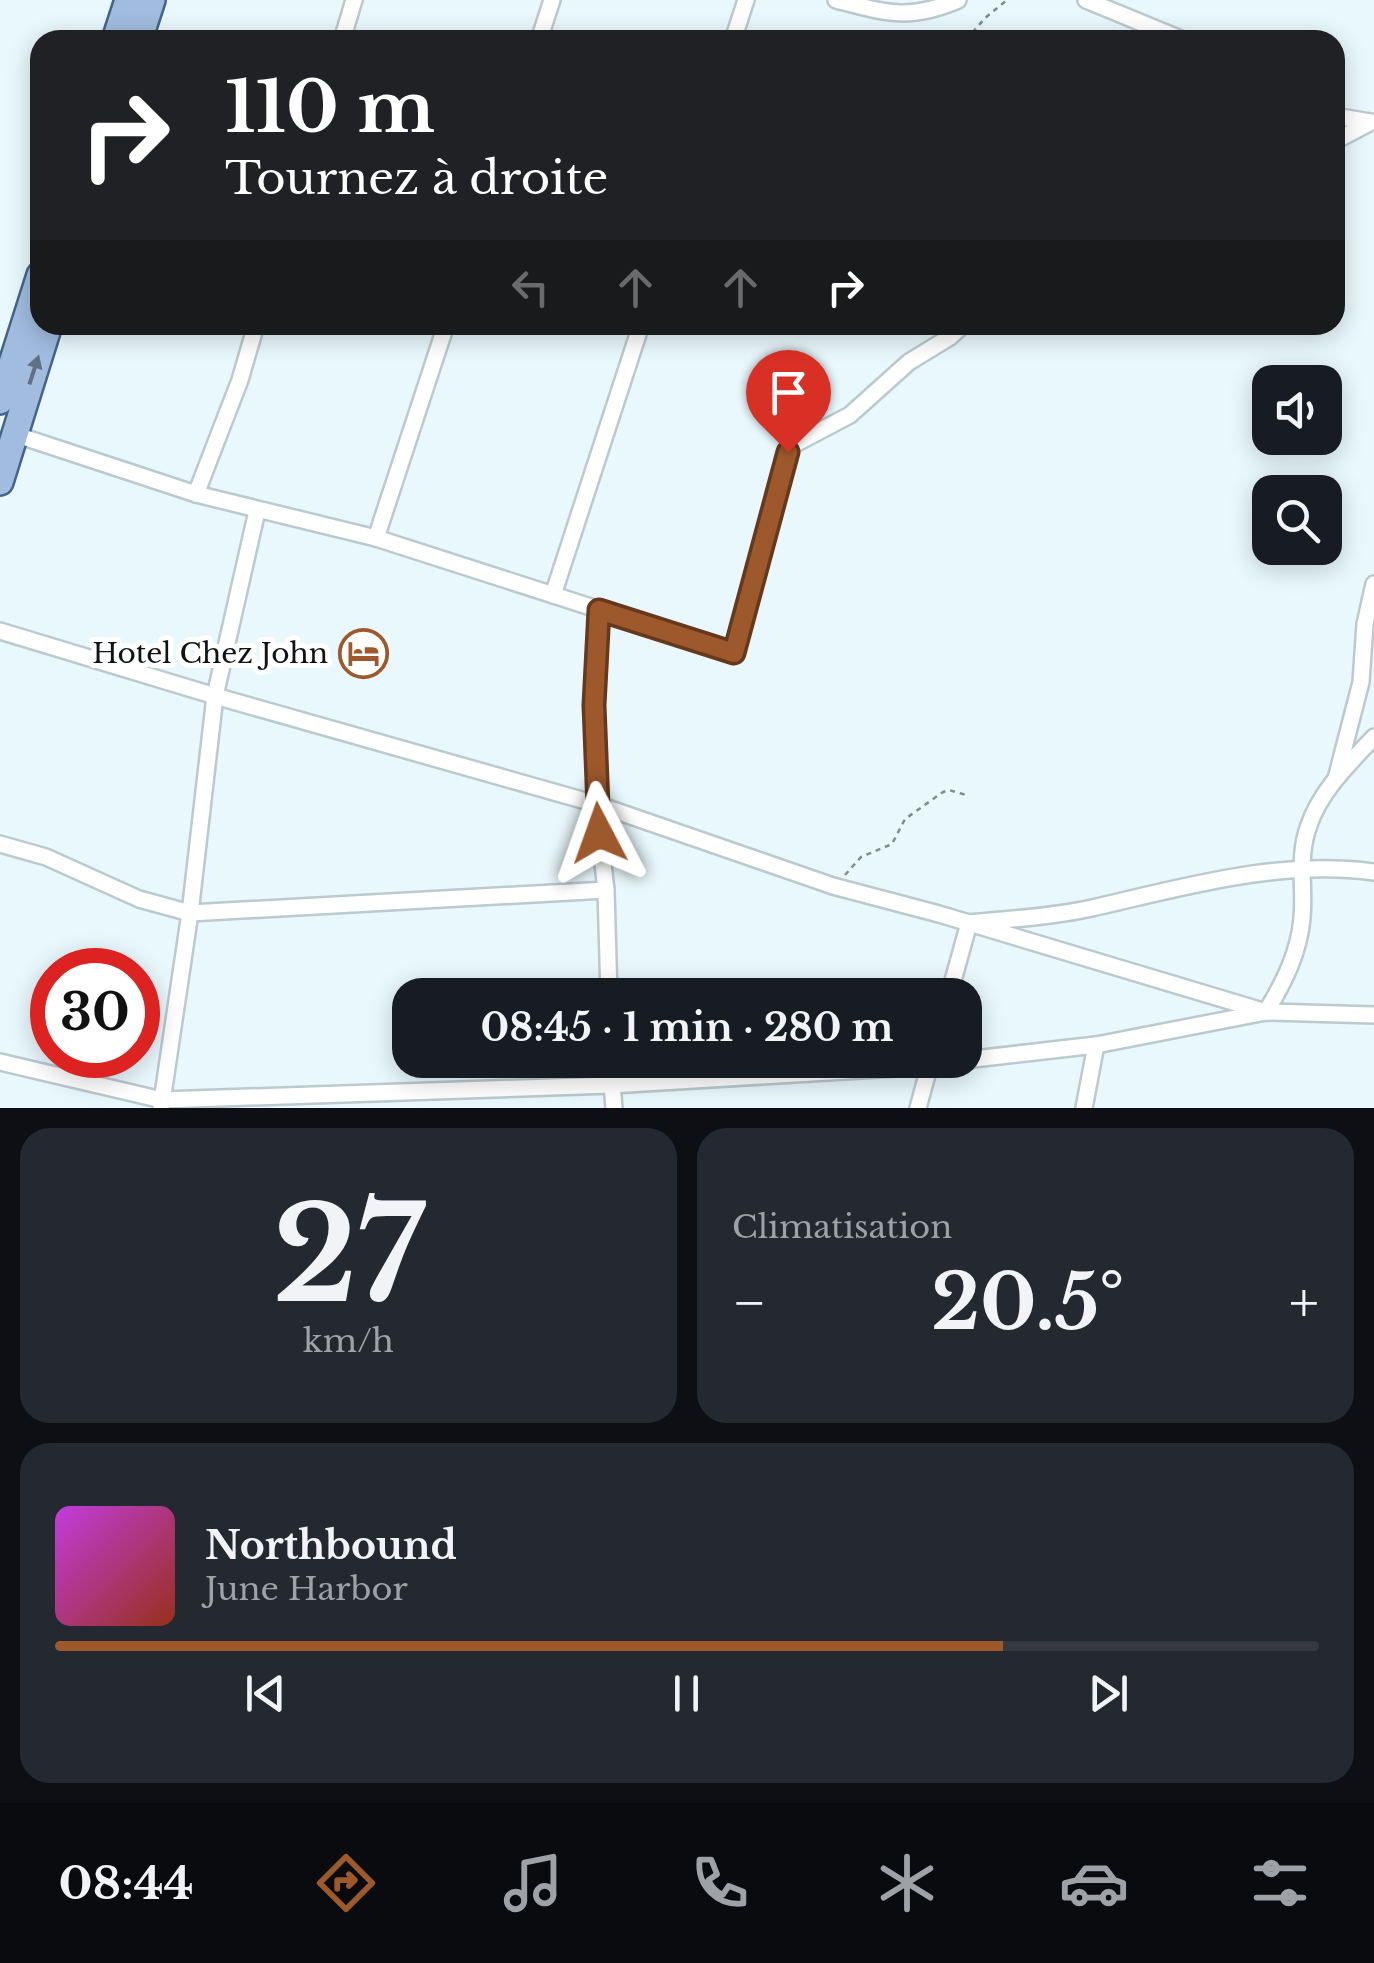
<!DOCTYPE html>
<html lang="fr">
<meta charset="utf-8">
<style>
:root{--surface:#171b24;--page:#242831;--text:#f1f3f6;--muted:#9ea1a6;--line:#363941;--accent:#9d582b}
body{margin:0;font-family:"Libre Baskerville",serif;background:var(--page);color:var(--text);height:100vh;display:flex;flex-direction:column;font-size:38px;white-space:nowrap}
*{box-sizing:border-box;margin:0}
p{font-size:32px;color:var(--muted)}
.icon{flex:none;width:55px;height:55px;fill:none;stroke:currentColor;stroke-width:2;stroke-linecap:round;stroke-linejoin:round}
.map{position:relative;height:1108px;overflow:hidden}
.details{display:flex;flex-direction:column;gap:20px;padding:20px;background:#0d0f14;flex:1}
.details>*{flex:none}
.banner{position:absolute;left:30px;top:30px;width:1315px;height:305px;border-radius:30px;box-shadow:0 5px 25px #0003;background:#202124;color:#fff;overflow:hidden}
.controls{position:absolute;left:1252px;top:365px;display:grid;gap:20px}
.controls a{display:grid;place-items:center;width:90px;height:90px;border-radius:20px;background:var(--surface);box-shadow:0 5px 25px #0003;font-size:50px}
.speed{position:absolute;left:30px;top:948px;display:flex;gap:20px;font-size:50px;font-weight:700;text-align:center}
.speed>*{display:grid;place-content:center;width:130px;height:130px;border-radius:50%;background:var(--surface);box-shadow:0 5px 25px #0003;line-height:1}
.speed .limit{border:15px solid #d22;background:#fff;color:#111}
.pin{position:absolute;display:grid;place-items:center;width:85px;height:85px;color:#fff;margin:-102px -42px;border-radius:50% 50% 50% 0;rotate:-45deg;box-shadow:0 0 10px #0007}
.pin .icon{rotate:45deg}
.me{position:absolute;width:110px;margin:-55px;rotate:356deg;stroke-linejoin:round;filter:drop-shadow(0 0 8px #0008)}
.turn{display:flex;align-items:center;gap:35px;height:210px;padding:0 30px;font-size:45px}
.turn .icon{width:130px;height:130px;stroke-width:2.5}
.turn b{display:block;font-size:70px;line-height:85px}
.lanes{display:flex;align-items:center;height:95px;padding:0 30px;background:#0003;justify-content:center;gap:50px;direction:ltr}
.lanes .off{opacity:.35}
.big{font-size:75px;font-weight:700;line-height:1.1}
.details .tile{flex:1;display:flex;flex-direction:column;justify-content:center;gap:15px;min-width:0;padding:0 35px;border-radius:30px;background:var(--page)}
.details .dial{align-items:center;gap:0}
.dial b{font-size:130px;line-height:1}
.song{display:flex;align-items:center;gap:30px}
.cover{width:120px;height:120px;border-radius:15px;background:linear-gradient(135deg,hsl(290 70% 55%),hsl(10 70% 35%))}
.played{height:10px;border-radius:5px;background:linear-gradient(90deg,var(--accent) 75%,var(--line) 75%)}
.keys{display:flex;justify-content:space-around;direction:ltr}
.heat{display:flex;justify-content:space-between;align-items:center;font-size:55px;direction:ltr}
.details .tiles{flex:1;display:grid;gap:20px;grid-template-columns:1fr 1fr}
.tile:last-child{grid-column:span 2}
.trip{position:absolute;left:392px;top:978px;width:590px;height:100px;border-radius:30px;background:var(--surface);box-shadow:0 5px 25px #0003;font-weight:700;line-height:100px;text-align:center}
.dock{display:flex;height:160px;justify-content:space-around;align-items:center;background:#090b0e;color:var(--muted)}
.dock .icon{width:70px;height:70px}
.dock .selected{color:var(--accent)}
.dock b{font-size:45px;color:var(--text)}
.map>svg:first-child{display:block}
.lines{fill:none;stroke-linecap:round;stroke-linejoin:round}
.minor-casing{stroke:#bbcacf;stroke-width:20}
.primary-casing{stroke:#45648b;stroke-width:30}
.path{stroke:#818b8f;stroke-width:2.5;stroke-dasharray:5 5;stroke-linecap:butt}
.minor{stroke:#fff;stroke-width:15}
.primary{stroke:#a1bcdf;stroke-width:25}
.oneway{fill:#5f7084}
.route-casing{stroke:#66391c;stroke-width:25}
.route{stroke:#9d582b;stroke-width:18}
.labels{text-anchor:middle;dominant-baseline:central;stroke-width:10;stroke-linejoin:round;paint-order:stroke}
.poi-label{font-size:28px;fill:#0e1315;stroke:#fff;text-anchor:end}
</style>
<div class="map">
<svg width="1374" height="1108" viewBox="0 0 1374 1108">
<rect width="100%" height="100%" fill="#e9f8fd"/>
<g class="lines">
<defs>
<g id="minor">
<path d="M836 0C886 13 909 21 958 0"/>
<path d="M1086 0 1183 40"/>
<path d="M342 40 354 0"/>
<path d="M539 40 552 0"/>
<path d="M733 40 746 0"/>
<path d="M1335 116 1370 122"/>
<path d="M1335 141 1371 122"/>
<path d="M14 434 196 494 376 538 734 653 788 452 793 445 850 415 909 362 950 337 963 325"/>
<path d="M196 494 240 380 256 325"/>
<path d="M376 538 446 325"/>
<path d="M553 595 641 325"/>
<path d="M599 610 594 705 596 804 606 890 609 995"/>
<path d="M0 631 215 696 596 804 833 886 939 914 1266 1012"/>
<path d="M1337 775 1361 682 1365 624 1374 584"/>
<path d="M0 844 46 857 139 899 190 913 606 890"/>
<path d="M949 995 969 923C1010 919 1051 917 1092 908 1184 887 1279 859 1374 872"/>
<path d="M1266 1012C1284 982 1299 953 1302 918 1305 886 1297 857 1309 825 1321 790 1349 764 1374 737"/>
<path d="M610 1060 614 1108"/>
<path d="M965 1060 1096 1045 1266 1012 1374 1015"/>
<path d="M0 1062 162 1100 611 1085 929 1066 962 1060"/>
<path d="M161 1108 190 913 215 696 257 511"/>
<path d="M918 1108 931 1060"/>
<path d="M1084 1108 1096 1045"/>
</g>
<g id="primary">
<path d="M115 40 128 0"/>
<path d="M139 40 152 0"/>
<path d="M0 401 40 275"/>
<path d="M0 482 49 325"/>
</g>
</defs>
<!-- minor casing -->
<use href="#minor" class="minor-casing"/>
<!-- primary casing -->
<use href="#primary" class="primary-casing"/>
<!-- path -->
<g class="path">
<path d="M966 40 985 18 1007 0"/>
<path d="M845 875 861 857 892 844 905 819 943 792 949 790 966 795"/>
</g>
<!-- minor -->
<use href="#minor" class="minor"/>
<!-- primary -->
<use href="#primary" class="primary"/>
</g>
<!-- one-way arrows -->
<defs><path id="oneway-solid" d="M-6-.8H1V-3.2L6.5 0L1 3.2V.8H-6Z" transform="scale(2.5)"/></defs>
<use class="oneway" href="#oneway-solid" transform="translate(34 370) rotate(-72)"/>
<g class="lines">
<defs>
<path id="route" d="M599 833 594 705 599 610 734 653 788 452"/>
</defs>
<!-- route casing -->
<use href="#route" class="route-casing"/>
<!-- route -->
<use href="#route" class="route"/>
</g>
<!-- icons -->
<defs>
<symbol id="hotel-ring" viewBox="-11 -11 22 22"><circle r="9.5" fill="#fff" stroke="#9d582b" stroke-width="1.5"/><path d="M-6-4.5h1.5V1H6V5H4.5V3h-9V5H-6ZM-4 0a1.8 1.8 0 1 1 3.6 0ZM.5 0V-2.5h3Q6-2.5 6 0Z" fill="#9d582b"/></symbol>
</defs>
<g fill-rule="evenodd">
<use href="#hotel-ring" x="336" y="626" width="55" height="55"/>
</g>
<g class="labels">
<!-- poi labels -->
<g class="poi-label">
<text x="328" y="653">Hotel Chez John</text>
</g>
</g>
</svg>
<div class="controls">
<a><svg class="icon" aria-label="sound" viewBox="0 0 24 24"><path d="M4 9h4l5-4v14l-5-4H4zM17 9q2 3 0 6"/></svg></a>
<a><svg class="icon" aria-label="search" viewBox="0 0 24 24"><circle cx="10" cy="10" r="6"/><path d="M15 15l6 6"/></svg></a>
</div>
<div class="speed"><div class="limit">30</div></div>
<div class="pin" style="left:788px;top:452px;background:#d93025"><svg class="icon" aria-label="arrive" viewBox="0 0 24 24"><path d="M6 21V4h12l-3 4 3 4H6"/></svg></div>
<svg class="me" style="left:599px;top:833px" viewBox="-20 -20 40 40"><path d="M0-17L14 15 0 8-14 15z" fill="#9d582b" stroke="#fff" stroke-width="4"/></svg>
<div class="trip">08:45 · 1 min · 280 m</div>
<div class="banner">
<div class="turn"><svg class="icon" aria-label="right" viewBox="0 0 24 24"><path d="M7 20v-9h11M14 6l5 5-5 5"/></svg><div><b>110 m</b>Tournez à droite</div></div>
<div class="lanes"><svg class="icon off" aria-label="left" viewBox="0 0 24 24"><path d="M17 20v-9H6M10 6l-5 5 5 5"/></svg><svg class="icon off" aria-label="ahead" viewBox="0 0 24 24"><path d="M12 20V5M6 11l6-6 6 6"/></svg><svg class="icon off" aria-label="ahead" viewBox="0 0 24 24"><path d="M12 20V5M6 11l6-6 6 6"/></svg><svg class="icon" aria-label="right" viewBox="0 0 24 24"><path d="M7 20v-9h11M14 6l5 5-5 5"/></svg></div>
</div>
</div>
<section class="details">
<div class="tiles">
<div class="tile dial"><b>27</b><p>km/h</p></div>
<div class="tile"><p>Climatisation</p>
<div class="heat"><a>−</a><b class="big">20.5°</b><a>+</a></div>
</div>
<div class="tile">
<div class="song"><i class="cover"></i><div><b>Northbound</b><p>June Harbor</p></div></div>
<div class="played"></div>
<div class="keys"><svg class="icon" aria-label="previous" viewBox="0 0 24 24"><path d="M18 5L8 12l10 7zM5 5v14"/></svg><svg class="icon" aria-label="pause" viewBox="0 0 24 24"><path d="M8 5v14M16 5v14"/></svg><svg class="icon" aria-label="next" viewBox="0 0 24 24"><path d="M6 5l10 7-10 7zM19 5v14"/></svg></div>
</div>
</div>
</section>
<nav class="dock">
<b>08:44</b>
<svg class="icon selected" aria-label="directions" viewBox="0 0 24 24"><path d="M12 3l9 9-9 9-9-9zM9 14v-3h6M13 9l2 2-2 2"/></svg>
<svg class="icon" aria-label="music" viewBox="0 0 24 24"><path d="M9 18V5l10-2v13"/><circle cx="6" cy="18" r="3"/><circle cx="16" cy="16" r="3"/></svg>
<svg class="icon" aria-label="phone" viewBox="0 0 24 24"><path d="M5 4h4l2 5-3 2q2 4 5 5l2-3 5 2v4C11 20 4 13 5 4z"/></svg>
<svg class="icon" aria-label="climate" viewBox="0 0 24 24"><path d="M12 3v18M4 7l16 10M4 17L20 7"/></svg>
<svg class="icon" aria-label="car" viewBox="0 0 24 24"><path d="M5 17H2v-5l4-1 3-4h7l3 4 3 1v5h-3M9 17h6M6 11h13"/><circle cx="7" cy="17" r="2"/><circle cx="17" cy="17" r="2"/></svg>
<svg class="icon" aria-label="filters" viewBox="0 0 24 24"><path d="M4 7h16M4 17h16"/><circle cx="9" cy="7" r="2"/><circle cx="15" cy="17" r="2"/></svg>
</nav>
